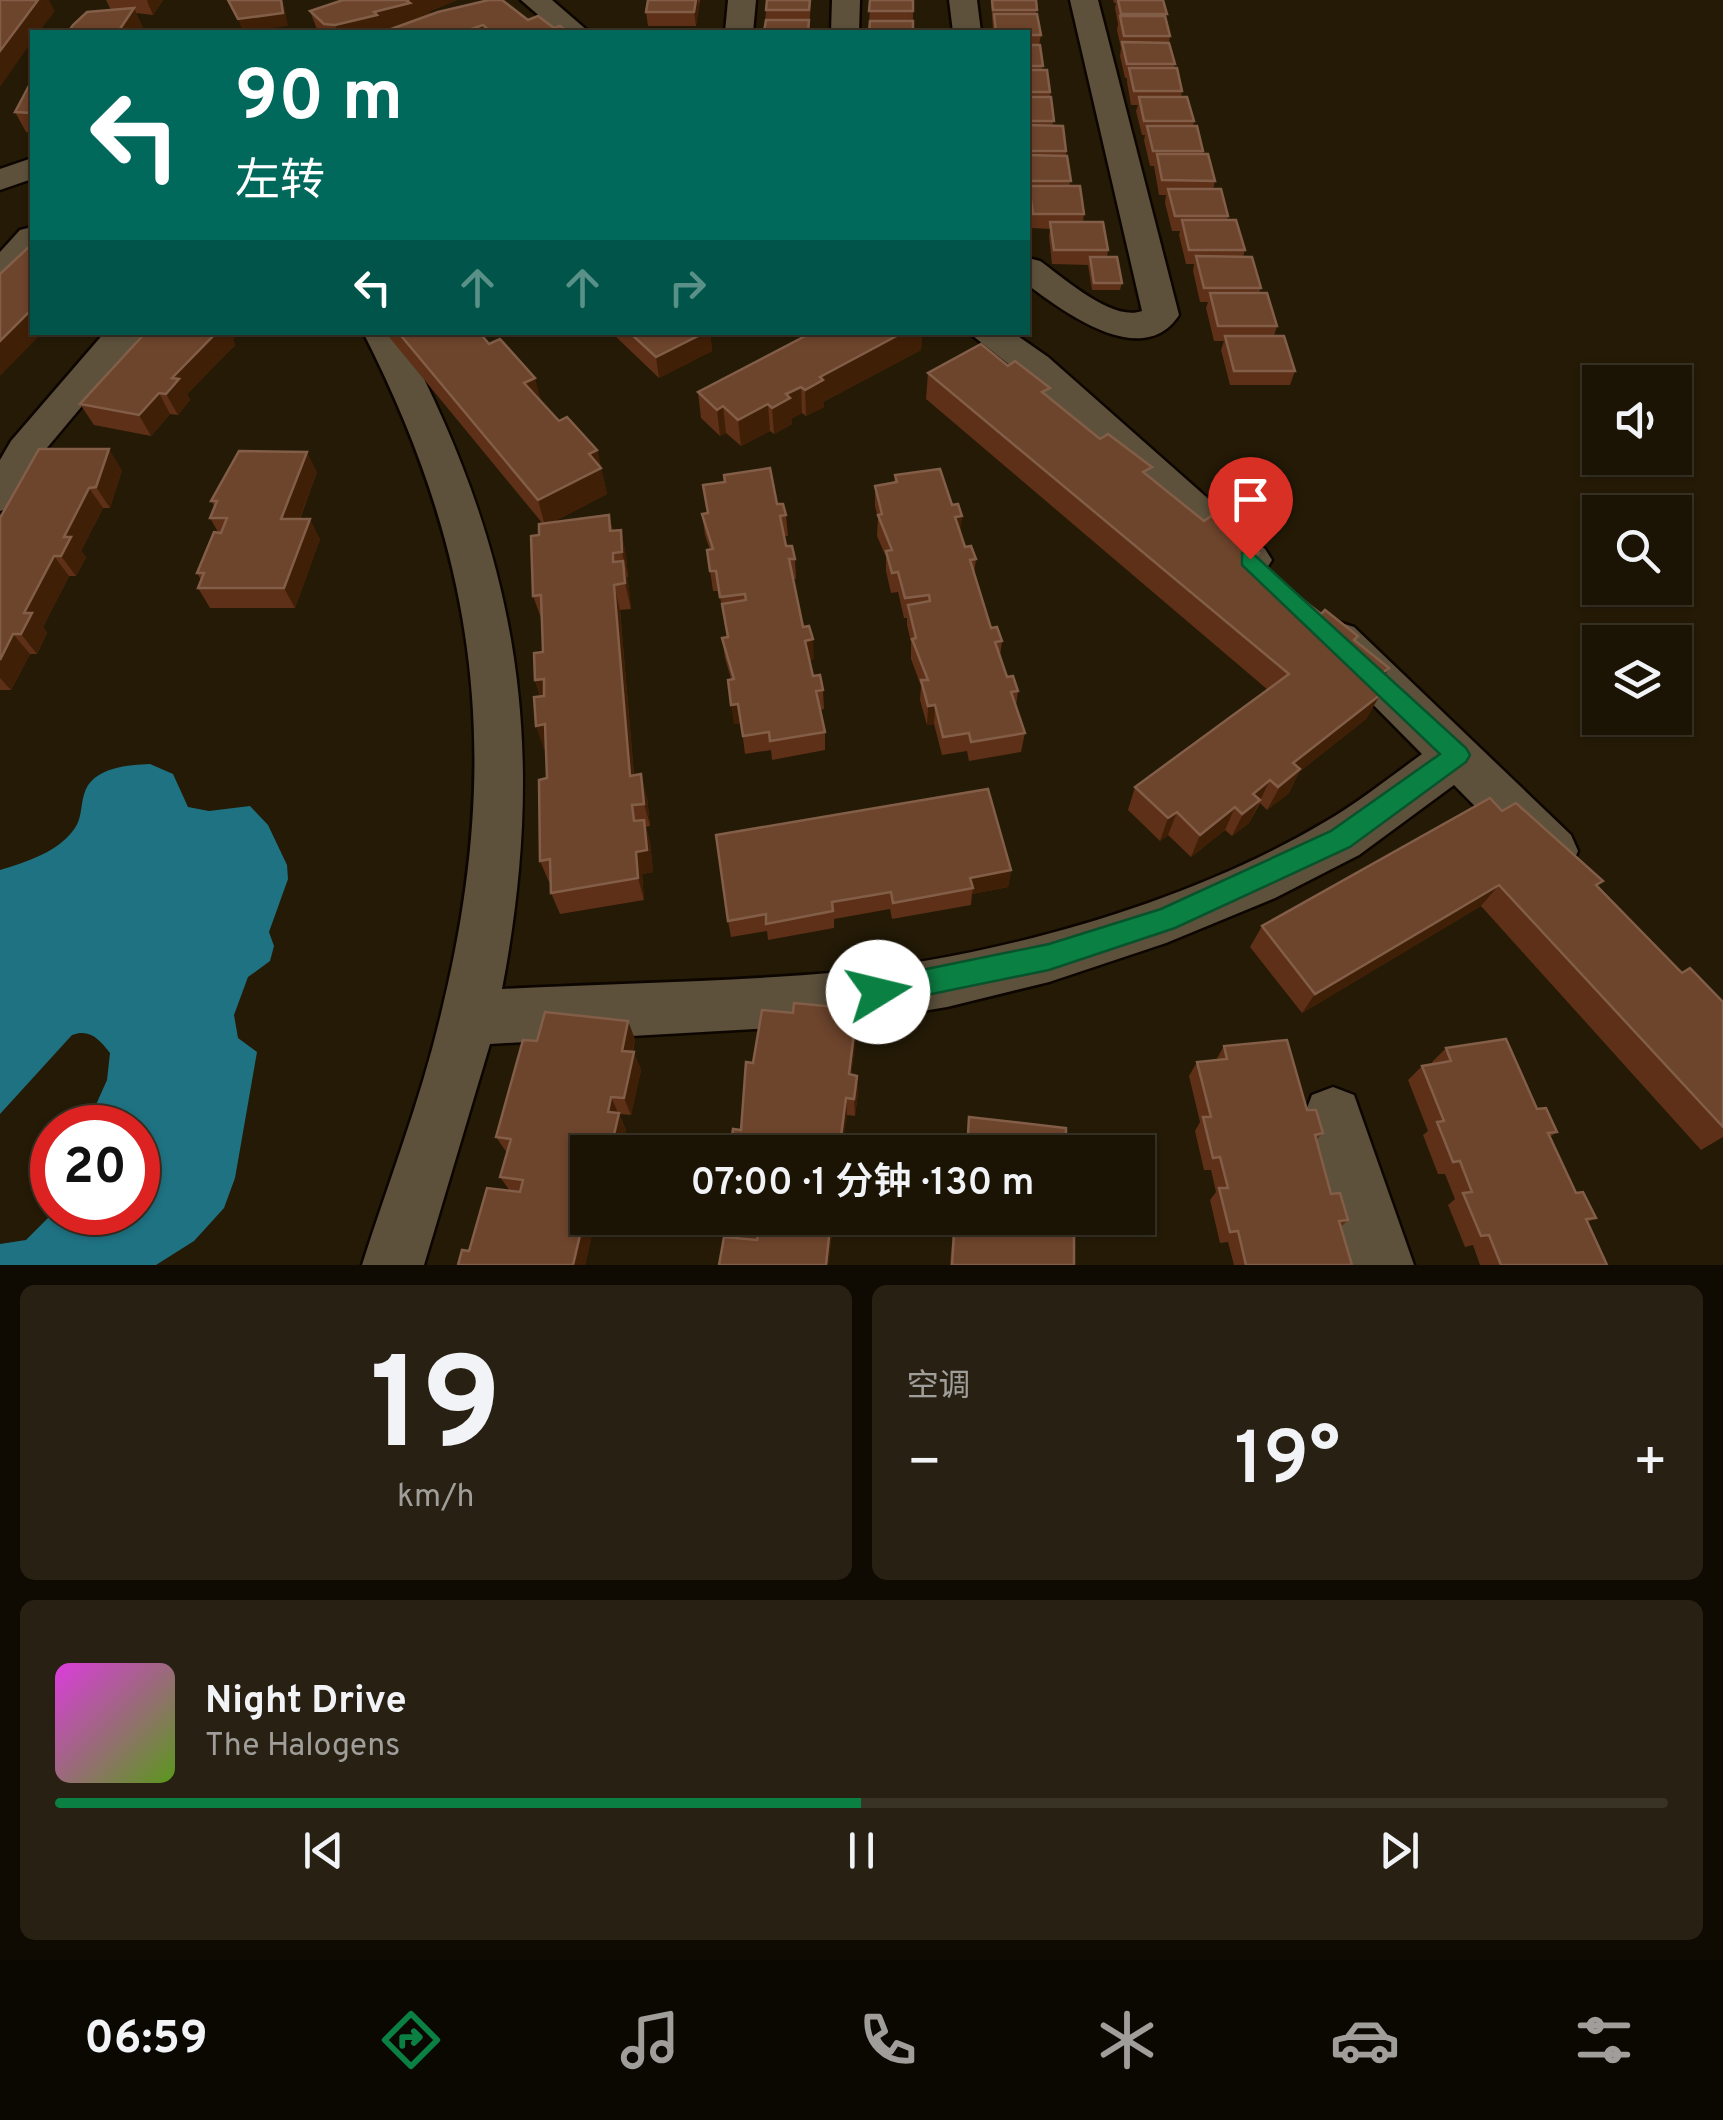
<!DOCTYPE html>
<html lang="zh">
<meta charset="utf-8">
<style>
:root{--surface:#1b1404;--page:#282113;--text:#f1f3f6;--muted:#a09e9a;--line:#393326;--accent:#0b8043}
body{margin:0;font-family:Overpass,"Noto Sans SC",sans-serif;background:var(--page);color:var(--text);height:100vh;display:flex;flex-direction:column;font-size:38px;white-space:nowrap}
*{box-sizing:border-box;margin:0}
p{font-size:32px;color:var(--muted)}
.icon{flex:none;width:55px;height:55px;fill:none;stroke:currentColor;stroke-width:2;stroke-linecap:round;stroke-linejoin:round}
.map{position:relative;height:1265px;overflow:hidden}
.sheet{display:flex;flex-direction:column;gap:20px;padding:20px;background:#0f0b02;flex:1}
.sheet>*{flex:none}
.hud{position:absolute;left:30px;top:30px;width:1000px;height:305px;border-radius:0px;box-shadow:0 2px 8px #0004,0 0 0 2px var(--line);background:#00695c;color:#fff;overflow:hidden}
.buttons{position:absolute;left:1582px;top:365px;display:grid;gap:20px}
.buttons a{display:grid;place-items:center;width:110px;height:110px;border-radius:0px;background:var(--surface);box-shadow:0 2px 8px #0004,0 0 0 2px var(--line);font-size:50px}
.speed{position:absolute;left:30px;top:1105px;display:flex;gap:20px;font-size:50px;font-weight:700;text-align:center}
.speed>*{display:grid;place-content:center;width:130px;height:130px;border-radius:50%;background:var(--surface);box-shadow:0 2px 8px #0004,0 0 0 2px var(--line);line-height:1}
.speed .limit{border:15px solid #d22;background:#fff;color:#111}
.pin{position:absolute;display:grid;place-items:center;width:85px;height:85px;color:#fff;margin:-102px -42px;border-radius:50% 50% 50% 0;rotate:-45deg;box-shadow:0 0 10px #0007}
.pin .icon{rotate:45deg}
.me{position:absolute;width:110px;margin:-55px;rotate:81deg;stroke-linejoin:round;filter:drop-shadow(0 0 8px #0008)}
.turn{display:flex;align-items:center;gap:35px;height:210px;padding:0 40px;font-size:45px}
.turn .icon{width:130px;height:130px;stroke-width:2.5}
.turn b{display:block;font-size:70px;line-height:85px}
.lanes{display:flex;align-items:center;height:95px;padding:0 40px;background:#0003;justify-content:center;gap:50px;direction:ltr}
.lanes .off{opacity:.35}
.big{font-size:75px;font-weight:600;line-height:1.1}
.sheet .widget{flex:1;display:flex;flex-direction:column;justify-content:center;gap:15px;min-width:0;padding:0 35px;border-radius:15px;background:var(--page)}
.sheet .dial{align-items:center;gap:0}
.dial b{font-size:130px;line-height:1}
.song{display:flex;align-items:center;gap:30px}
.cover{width:120px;height:120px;border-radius:15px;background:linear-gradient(135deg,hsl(300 70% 55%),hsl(90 70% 35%))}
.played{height:10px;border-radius:5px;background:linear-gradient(90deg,var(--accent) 50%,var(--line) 50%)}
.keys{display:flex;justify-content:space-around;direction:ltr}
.heat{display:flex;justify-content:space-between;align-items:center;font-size:55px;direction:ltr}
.sheet .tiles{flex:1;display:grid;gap:20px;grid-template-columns:1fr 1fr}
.widget:last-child{grid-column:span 2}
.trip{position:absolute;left:570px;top:1135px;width:585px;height:100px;border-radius:0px;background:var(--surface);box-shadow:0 2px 8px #0004,0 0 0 2px var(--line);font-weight:600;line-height:100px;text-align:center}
.tab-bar{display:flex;height:160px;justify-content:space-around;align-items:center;background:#0b0802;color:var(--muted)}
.tab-bar .icon{width:70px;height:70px}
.tab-bar .selected{color:var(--accent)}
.tab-bar b{font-size:45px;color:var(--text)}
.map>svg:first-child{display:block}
.water{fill:#1f7282}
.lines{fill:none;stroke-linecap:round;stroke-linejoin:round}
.minor-casing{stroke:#0d0500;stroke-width:5}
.minor{fill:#5d513c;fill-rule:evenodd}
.wall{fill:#5d3017}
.shaded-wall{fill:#401f07}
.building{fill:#6d442c;stroke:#825e48;stroke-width:2.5}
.route{fill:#0b8043;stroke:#07532c;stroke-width:2.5}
</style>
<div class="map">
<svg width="1723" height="1265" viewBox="0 0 1723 1265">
<rect width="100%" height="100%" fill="#241a06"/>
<!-- water -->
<path class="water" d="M150 764 173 774 188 807 209 811 250 806 268 825 287 865 288 879 269 932 274 946 270 961 248 977 234 1015 238 1038 257 1052 235 1178 224 1208 194 1241 156 1265H0V1244L26 1240 53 1213 138 1212V1128L86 1127 107 1080 110 1053C100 1040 90 1028 72 1035L0 1114V870C26 862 59 852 75 828 83 816 80 802 86 789 97 767 128 765 150 764Z"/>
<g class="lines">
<defs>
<g id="minor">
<path d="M521 0H552L589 32H558Z"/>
<path d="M728 0H756L753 32H725Z"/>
<path d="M832 0H860L859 32H831Z"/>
<path d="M949 0H977L981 32H953Z"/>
<path d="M1070 0H1098L1179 315C1143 371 1064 312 1028 285V258L1040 261C1064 278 1112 322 1142 311Z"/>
<path d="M32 158V179L0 190V169Z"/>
<path d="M32 227V258L12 282 0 285V252L20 230Z"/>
<path d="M105 332H144L46 449 15 507 0 511V460L11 441Z"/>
<path d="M363 332H400C518 552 549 744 502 989 614 983 729 982 842 972 998 957 1188 903 1323 823 1358 803 1390 777 1422 754L1322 653 1315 640 1322 627 1338 622 1354 627 1571 835 1578 851 1571 867 1553 874 1535 867 1454 785 1359 855 1275 898 1166 943 1049 982 947 1007 843 1024 490 1044 424 1265H362C388 1183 420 1102 440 1018 503 766 481 563 363 332Z"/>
<path d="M968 332H1012L1048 357 1265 549 1272 560 1265 571 1250 576 1235 571 1022 375Z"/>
<path d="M1333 1087 1354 1095 1414 1265H1352L1304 1116 1312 1095Z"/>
</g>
</defs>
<!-- minor casing -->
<use href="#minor" class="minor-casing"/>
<!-- minor -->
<use href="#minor" class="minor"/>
</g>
<!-- wall -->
<g class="wall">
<path d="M106 0H163L153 15 136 13 143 28 111 10Z"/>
<path d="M343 0H457L430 11 415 21 528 20 568 32H383L395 28 382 31V32H318L310 11Z"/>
<path d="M648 0H700L696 26H648L646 12Z"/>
<path d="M767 0H811L809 32H764Z"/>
<path d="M870 0H913V32H869Z"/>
<path d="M991 0H1036V14L1041 35 1039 45 1042 70 1050 92 1053 126 1066 151 1070 186 1084 214 1083 222 1108 250 1107 257 1122 283 1120 290H1092L1088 265 1052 264 1049 236 1050 229 1031 228 1028 195V32H993Z"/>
<path d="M1113 0H1163L1170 36 1169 43 1175 64 1174 68 1182 91 1181 97 1194 121 1193 126 1203 151V154L1215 181 1213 189 1228 216 1227 220 1245 250 1243 257 1261 288 1259 293 1277 326 1274 336 1295 371 1290 385H1230L1221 350 1224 341H1214L1206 308 1208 302H1200L1193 271 1194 264H1186L1179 235 1180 231H1172L1165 203 1166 195H1159L1154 166H1150L1144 140 1145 135H1142L1136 111 1138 105H1131L1127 82V78H1125L1120 56 1121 48 1117 30 1118 24 1115 8 1116 3H1114Z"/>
<path d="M32 80V133L26 132 15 112Z"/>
<path d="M385 332H479L559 421 597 450 607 494 551 523 609 515 613 531 621 530 626 556 628 577H627L631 609 620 610 634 775 647 797 650 826 646 827 650 842 653 872 642 874 644 900 560 914 551 893V882H549L540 861 547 778 546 749 544 750 540 696 535 680 543 652 542 621 533 596 539 535 543 524Z"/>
<path d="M611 332H710L712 351 659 378Z"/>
<path d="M813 332H922L921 350 823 402 824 407 806 416 802 413 791 419 792 424 774 434 770 431 741 446 726 433 720 436 701 418 698 392Z"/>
<path d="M233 340 235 345 187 394 190 400 178 415 170 414 151 436 94 425 80 404Z"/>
<path d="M1008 366 1356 642 1376 692 1380 695 1366 719 1299 772 1289 793 1267 810 1260 803 1249 823 1232 836 1225 830 1191 857 1168 835 1160 841 1128 810 1135 787 1268 690 926 399 928 373Z"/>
<path d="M122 470 110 508H103L81 551 86 557 76 576H69L43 627 47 633 37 654H30L11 690H0V518Z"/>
<path d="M317 472 300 519 320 539 295 608H210L198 588 201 580 197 573 218 532 210 518 215 507 211 501Z"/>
<path d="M895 475 952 505 962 516 960 533 965 547 976 559 974 574 991 628 1002 641 1000 657 1007 677 1018 691 1016 706 1025 733 1021 752 969 761 967 751 942 755 934 724 927 725 920 700 921 686 911 659V642L907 625V618H904L898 592 891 593 886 571V557L877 536 878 518 875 506V486L894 483Z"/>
<path d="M777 504 786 515 788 536H784L786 546 795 559 796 579H793L803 627 814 659 810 660 813 676 823 690 824 709 820 710 825 732V750L772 760 771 750 745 754 741 723 734 724 731 679 725 658 722 638 727 637 719 591H713L707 550H710L705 535 702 514Z"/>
<path d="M1502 811 1597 886 1682 973 1723 1002V1137L1701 1150 1481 906 1302 1013 1250 947 1262 926Z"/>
<path d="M1011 870 1008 887 972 894 971 905 892 919 890 909 834 919V928L768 940 767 931 731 937 728 921Z"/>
<path d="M857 1009V1028L851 1075 857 1076 858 1093 855 1116 847 1115 741 1130 753 1063 793 1013Z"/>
<path d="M635 1039 633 1052 641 1070 631 1115 619 1114 626 1130 588 1152V1218H596L585 1265 469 1251 510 1191 500 1177 507 1153 496 1137 537 1041Z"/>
<path d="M1224 1046 1307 1110 1323 1133 1316 1140 1331 1194 1348 1220 1341 1227 1352 1265H1234L1228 1242 1220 1243 1210 1200 1216 1192 1211 1170H1204L1195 1131 1200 1122 1189 1076 1197 1062 1216 1060Z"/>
<path d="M1446 1048 1537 1109 1557 1132 1550 1137 1576 1193 1596 1218 1588 1222 1607 1265H1480L1473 1245 1465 1247 1448 1205 1455 1199 1445 1174H1438L1423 1135 1428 1131 1408 1080 1422 1066 1432 1064V1062Z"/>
<path d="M834 1218 828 1265H719L730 1237 726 1224Z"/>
<path d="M954 1218H1074V1265H950Z"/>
</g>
<!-- shaded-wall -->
<g class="shaded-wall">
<path d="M38 0H49L55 11 39 32H32V41L0 87V51Z"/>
<path d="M148 0H163L153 15 147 1Z"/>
<path d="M283 0 288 26 243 32 238 19Z"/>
<path d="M409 0H457L430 11V14L414 20 415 23 382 32H337L335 25Z"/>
<path d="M696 0H698L699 5 696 26 694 12Z"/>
<path d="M134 8 143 28 140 32H118Z"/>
<path d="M483 25 485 32H463Z"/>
<path d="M32 309V332H43L0 376V341Z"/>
<path d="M217 332H240L233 340 235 345 187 394 190 400 178 415 166 394 172 378Z"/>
<path d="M706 332H710L712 351 659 378 656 357Z"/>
<path d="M904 332H922L921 350 823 402 824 407 806 416 805 390 820 377Z"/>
<path d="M535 378 542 404 524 383Z"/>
<path d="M801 387 802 413 791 419 792 424 774 434 772 408 786 394Z"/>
<path d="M159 393 170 414 151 436 139 415Z"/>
<path d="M768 404 770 431 741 446 738 420Z"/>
<path d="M723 406 726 433 720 436 717 410Z"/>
<path d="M109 449 122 470 110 508 96 487Z"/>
<path d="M597 450 607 494 545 526 538 500 589 454Z"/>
<path d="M307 452 317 472 292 539 281 519Z"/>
<path d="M89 488 103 508 81 551 86 557 76 576 61 556 64 537Z"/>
<path d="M962 516 960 537 955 517Z"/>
<path d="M310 519 320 539 295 608 284 588Z"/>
<path d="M621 530 626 556 628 577 622 552Z"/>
<path d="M54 556 69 576 43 627 47 633 37 654 21 634 24 613Z"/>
<path d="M623 561 629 586 631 609 625 583Z"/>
<path d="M614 585 620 610 636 799 630 776Z"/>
<path d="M13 634 30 654 11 690 0 678V660Z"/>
<path d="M813 639 814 659 806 660 805 641Z"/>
<path d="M1389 668 1376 693 1368 685Z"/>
<path d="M544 679 552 703 543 704 535 680Z"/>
<path d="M1380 695 1366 719 1299 772 1289 793 1267 810 1293 763Z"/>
<path d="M738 704 741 723 734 724 731 705Z"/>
<path d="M935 705 934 724 927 725 928 706Z"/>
<path d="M545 724 553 748 544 750 536 726Z"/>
<path d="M641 774 647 797 650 826 644 804Z"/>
<path d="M1270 780 1249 823 1232 836 1253 794Z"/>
<path d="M1235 807 1225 830 1191 857 1200 835Z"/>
<path d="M1177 812 1168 835 1160 841 1168 818Z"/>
<path d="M644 820 650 842 653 872 642 874 644 900 638 878 636 852Z"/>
<path d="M1011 870 1008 887 972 894 973 888 970 878Z"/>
<path d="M1499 885 1481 906 1302 1013 1315 994Z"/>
<path d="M857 1009V1028L849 1092V1074Z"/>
<path d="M628 1021 635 1039 629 1069 622 1051Z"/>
<path d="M634 1052 641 1070 631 1115 624 1098Z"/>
<path d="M857 1076 858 1093 855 1116 854 1099Z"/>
<path d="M611 1097 626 1130 622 1152H610L608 1112Z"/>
<path d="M846 1098 847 1115 842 1152H839Z"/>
<path d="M588 1201V1218H596L585 1265H573Z"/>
<path d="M831 1218H834L828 1265H826Z"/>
</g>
<!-- building -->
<g class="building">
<path d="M0 0H38L0 51Z"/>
<path d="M228 0H281L283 13 238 19Z"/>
<path d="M343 0H409L407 1 410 3 374 12 377 15 335 25 324 24 310 11Z"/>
<path d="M489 0H502L528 20 538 16 554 28 560 26 568 32H491L483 25 463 32H383L438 12Z"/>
<path d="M648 0H696L694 12H646Z"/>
<path d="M767 0H810L809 10H766Z"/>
<path d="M870 0H913V11H869Z"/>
<path d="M992 0H1036L1037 10H993Z"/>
<path d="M1118 0H1163L1167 14H1121Z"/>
<path d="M134 8 118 32H68L73 25 87 12Z"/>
<path d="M994 14H1037L1041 35H1028V32H996Z"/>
<path d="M1120 16H1165L1170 36H1124Z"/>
<path d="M766 20H809L808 32H764Z"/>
<path d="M870 21H913V32H869Z"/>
<path d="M1122 42 1169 43 1175 64H1127Z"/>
<path d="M1028 45H1040L1043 66H1028Z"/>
<path d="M1129 68H1177L1182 91H1134Z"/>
<path d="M1028 70H1047L1050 92H1028Z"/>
<path d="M32 80V113L15 112Z"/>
<path d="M1028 97H1051L1054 121H1028Z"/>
<path d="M1139 97H1187L1194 121H1144Z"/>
<path d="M1028 125 1063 126 1066 151H1028Z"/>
<path d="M1147 126H1197L1203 151H1153Z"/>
<path d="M1157 154H1208L1215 181 1162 180Z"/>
<path d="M1028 155 1067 156 1071 181H1028Z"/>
<path d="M1029 186H1080L1084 214H1033Z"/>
<path d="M1168 189H1221L1228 216H1175Z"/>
<path d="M1182 220H1236L1245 250H1189Z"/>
<path d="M1050 222H1103L1108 250H1054Z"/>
<path d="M32 244V309L0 341V274Z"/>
<path d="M1196 256 1252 257 1261 288H1204Z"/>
<path d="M1090 257H1117L1122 283H1094Z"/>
<path d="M1210 293H1267L1277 326H1218Z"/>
<path d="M146 332H217L172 378 179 379 166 394 159 393 139 415 80 404Z"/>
<path d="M398 332H479L489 344 500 339 535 378 524 383 559 421 567 417 597 450 589 454 601 468 538 500Z"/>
<path d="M629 332H706L656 357Z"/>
<path d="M813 332H904L820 377 823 380 805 390 801 387 786 394 790 398 772 408 768 404 738 420 723 406 717 410 698 392Z"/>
<path d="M1225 336H1284L1295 371H1234Z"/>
<path d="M981 344 1008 366 1015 361 1050 388 1042 392 1100 439 1108 434 1152 467 1143 472 1204 521 1211 516 1259 553 1251 559 1321 614 1325 610 1358 636 1354 640 1389 668 1368 685 1380 695 1293 763 1300 769 1278 787 1270 780 1253 794 1260 800 1242 814 1235 807 1200 835 1177 812 1168 818 1135 787 1289 674 928 373Z"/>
<path d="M39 449H109L96 487 89 488 64 537H71L61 556H54L24 613H32L21 634H13L0 660V518Z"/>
<path d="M239 451 307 452 281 519H310L284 588H198L204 573H197L214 532 221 533 227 518H210L217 501H211Z"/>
<path d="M770 468 777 504H783L786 515 780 516 786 546H792L795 559H789L803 627 809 626 813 639 805 641 813 676 820 675 823 690 816 691 825 732 770 741 769 732 743 736 738 704 731 705 728 680 734 679 722 638 728 637 722 604 746 600 745 594 720 597 716 571H710L707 550 713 549 702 514 708 513 703 485 725 482 724 475Z"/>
<path d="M940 469 952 505 958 504 962 516 955 517 965 547 971 546 976 559 970 560 991 628 997 627 1002 641 995 642 1007 677 1013 676 1018 691 1011 692 1025 733 971 742 969 733 943 737 935 705 928 706 921 680H928L912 639 916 638 908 605 930 601 929 595 905 598 898 572 892 573 886 551 892 550 878 515 882 514 875 486 897 482 895 475Z"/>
<path d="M609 515 610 531 621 530 622 552 613 553V562L623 561 625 583 614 585 630 776 641 774 644 804 632 805 634 821 644 820 647 850 636 852 638 878 551 893 550 859 540 861 539 780 547 778 545 724 536 726 534 697 544 696V679L535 680 534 653 543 652 541 595 533 596 531 536 539 535V524Z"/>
<path d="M988 789 1011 870 970 878 973 888 893 903 891 892 832 902 833 911 766 924V914L728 921 716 835Z"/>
<path d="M1490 798 1502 811 1516 803 1603 881 1596 885 1682 973 1690 968 1723 1002V1127L1499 885 1315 994 1262 926Z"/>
<path d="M794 1003 857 1009 849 1074 857 1076 854 1099 846 1098 839 1152H730L733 1129 741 1130 746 1062 753 1063 762 1010 793 1013Z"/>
<path d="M545 1012 628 1021 622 1051 634 1052 624 1098 611 1097 608 1112 619 1113 610 1152H588V1201L573 1265H458L462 1250 469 1251 487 1188 520 1192 523 1180 500 1177 511 1139 496 1137 523 1040 537 1041Z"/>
<path d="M1506 1039 1537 1109 1546 1108 1557 1132 1548 1133 1576 1193 1583 1192 1596 1218 1586 1219 1607 1265H1501L1489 1235 1481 1236 1463 1193 1472 1192 1460 1161 1453 1162 1437 1122 1444 1121 1422 1066 1451 1061 1446 1048Z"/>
<path d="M1287 1040 1307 1110H1316L1323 1133 1315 1135 1331 1194 1340 1193 1348 1220 1339 1221 1352 1265H1246L1238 1231 1230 1232 1219 1188H1228L1220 1157 1213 1158 1203 1117H1211L1197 1062 1227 1059 1224 1046Z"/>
<path d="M969 1117 1066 1128V1152H960V1151L967 1152Z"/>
<path d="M727 1218H831L826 1265H719L724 1237 757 1240 759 1228 726 1224Z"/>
<path d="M955 1218H1074V1265H952Z"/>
</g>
<!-- route -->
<path class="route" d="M1250 551 1466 748 1470 755 1466 762 1350 847 1175 928 1049 970 878 1005 868 1001 864 992 868 983 878 979 1049 944 1161 909 1331 831 1440 754 1242 565V553Z"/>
</svg>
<div class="buttons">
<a><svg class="icon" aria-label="sound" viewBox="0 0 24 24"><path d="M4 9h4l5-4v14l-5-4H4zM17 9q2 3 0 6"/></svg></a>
<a><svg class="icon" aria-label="search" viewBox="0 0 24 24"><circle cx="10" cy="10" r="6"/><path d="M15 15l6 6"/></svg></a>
<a><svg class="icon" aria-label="layers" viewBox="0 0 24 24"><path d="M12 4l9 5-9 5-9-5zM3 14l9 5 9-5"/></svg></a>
</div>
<div class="speed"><div class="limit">20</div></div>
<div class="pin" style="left:1250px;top:559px;background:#d93025"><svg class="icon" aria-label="arrive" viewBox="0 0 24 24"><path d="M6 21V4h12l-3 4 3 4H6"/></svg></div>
<svg class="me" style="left:878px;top:992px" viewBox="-20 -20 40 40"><circle r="19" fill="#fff"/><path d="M0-13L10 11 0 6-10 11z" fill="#0b8043"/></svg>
<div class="trip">07:00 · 1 分钟 · 130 m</div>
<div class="hud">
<div class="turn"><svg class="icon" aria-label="left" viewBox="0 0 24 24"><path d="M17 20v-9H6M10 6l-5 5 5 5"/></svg><div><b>90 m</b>左转</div></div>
<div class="lanes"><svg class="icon" aria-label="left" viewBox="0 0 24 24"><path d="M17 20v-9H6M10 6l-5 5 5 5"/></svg><svg class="icon off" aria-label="ahead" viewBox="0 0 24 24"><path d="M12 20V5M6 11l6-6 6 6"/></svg><svg class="icon off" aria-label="ahead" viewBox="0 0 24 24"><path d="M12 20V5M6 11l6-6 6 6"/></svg><svg class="icon off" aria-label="right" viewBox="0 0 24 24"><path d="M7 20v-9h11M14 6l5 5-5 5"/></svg></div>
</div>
</div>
<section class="sheet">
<div class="tiles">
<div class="widget dial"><b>19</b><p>km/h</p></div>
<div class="widget"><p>空调</p>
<div class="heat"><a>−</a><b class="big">19°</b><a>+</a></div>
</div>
<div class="widget">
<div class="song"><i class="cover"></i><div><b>Night Drive</b><p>The Halogens</p></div></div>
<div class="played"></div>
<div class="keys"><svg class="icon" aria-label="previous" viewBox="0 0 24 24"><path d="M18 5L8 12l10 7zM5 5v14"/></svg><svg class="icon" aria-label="pause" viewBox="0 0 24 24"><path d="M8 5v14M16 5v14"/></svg><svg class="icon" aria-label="next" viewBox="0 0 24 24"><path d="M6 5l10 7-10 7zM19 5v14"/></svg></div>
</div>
</div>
</section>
<nav class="tab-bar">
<b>06:59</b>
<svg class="icon selected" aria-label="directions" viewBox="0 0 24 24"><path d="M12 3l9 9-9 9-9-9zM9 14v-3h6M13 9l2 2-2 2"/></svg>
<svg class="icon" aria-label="music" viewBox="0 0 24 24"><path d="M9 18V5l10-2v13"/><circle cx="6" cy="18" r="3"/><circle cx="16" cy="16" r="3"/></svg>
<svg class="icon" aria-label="phone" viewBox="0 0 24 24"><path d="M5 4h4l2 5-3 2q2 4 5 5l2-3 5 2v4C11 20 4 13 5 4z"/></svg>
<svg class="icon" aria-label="climate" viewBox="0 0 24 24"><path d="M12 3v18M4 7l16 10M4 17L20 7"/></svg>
<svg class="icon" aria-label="car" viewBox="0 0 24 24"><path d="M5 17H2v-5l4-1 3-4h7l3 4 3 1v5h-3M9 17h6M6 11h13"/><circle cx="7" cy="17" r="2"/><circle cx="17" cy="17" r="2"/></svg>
<svg class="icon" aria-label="filters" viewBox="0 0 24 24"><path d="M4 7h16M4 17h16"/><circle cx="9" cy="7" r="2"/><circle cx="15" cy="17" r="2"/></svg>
</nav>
